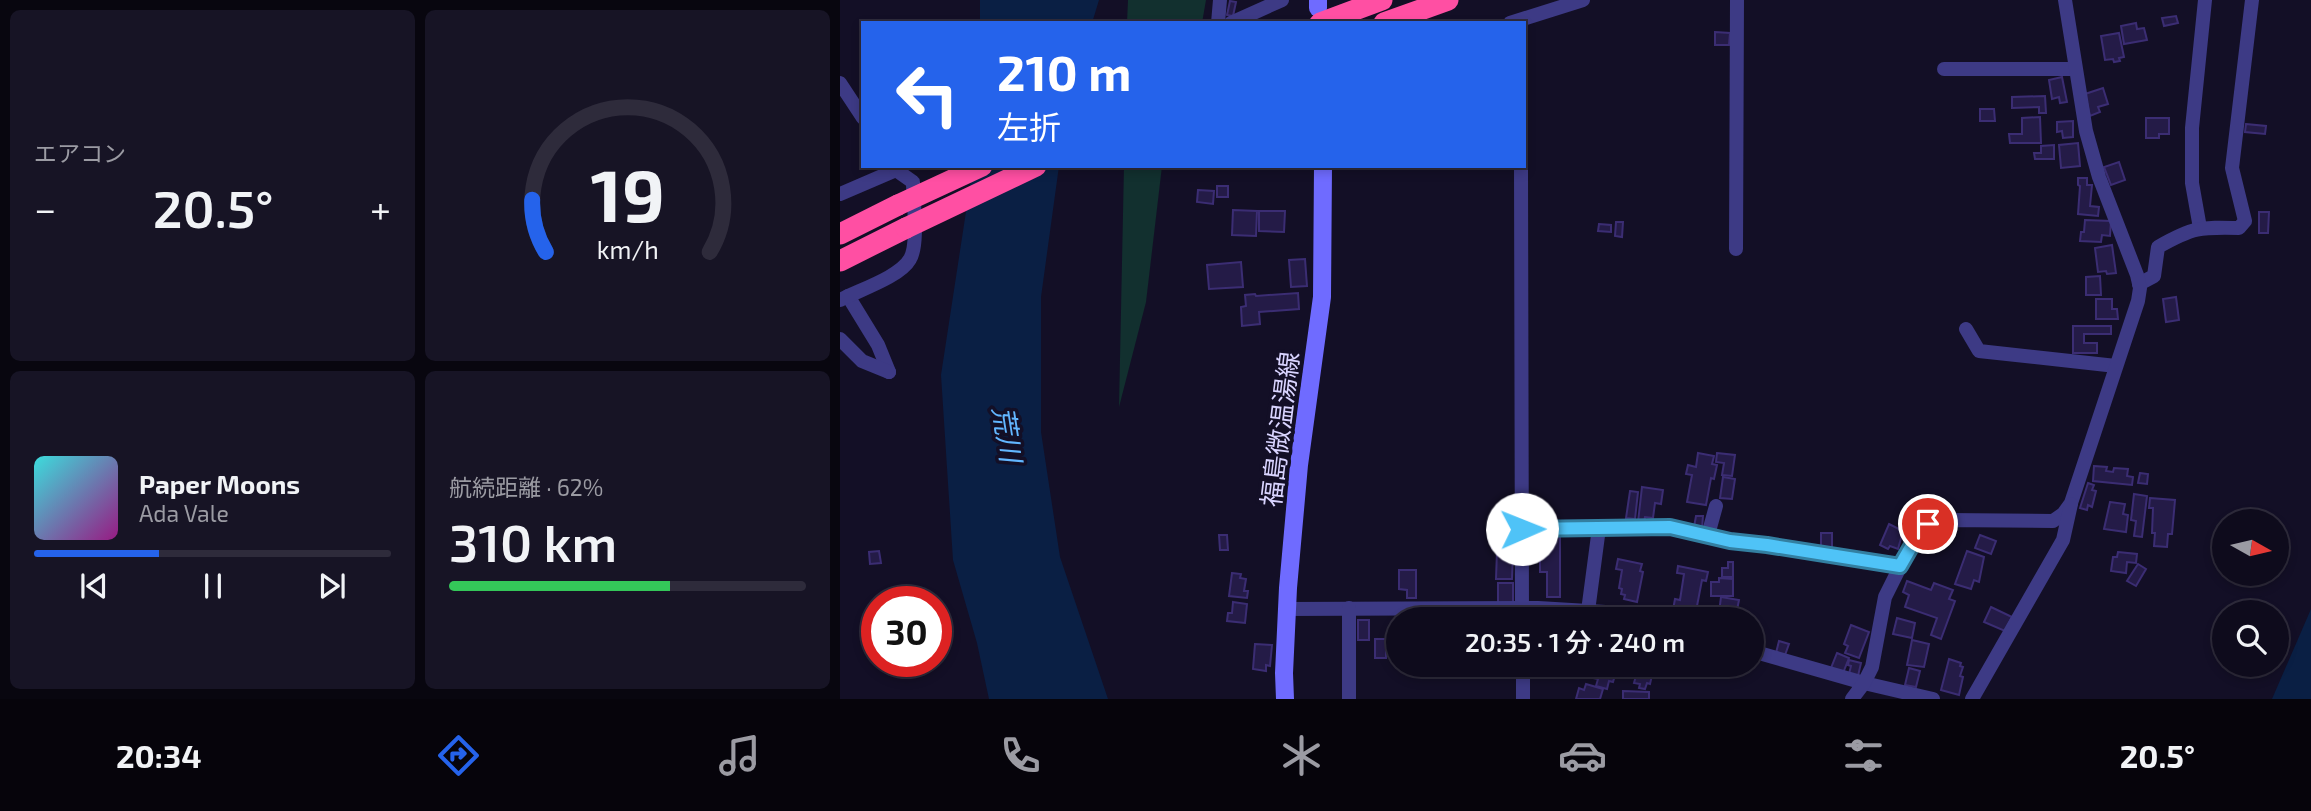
<!DOCTYPE html>
<html lang="ja">
<meta charset="utf-8">
<style>
:root{--surface:#0e0b1c;--page:#171425;--text:#f1f3f6;--muted:#9b9ba3;--line:#2e2b3b;--accent:#2563eb}
body{margin:0;font-family:"Exo 2","Noto Sans JP",sans-serif;background:var(--page);color:var(--text);height:100vh;display:flex;flex-direction:column;font-size:26px;white-space:nowrap}
*{box-sizing:border-box;margin:0}
p{font-size:23px;color:var(--muted)}
.icon{flex:none;width:38px;height:38px;fill:none;stroke:currentColor;stroke-width:2;stroke-linecap:round;stroke-linejoin:round}
.map{position:relative;flex:1;overflow:hidden}
.panel{display:flex;flex-direction:column;gap:10px;padding:10px;background:#08060f;width:840px}
.panel>*{flex:none}
.hud{position:absolute;left:21px;top:21px;width:665px;height:147px;border-radius:0px;box-shadow:0 4px 10px #0003,0 0 0 2px var(--line);background:#2563eb;color:#fff;overflow:hidden}
.needle{width:46px;rotate:98deg}
.fabs{position:absolute;left:1372px;top:509px;display:grid;gap:14px}
.fabs a{display:grid;place-items:center;width:77px;height:77px;border-radius:50%;background:var(--surface);box-shadow:0 4px 10px #0003,0 0 0 2px var(--line);font-size:35px}
.speed{position:absolute;left:21px;top:586px;display:flex;gap:14px;font-size:35px;font-weight:700;text-align:center}
.speed>*{display:grid;place-content:center;width:91px;height:91px;border-radius:50%;background:var(--surface);box-shadow:0 4px 10px #0003,0 0 0 2px var(--line);line-height:1}
.speed .limit{border:10px solid #d22;background:#fff;color:#111}
.pin{position:absolute;display:grid;place-items:center;width:60px;height:60px;color:#fff;margin:-30px;border:4px solid #fff;border-radius:50%;box-shadow:0 2px 7px #0007}
.me{position:absolute;width:77px;margin:-38px;rotate:89deg;stroke-linejoin:round;filter:drop-shadow(0 0 5px #0008)}
.turn{display:flex;align-items:center;gap:24px;height:147px;padding:0 21px;font-size:32px}
.turn .icon{width:91px;height:91px;stroke-width:2.5}
.turn b{display:block;font-size:49px;line-height:60px}
.big{font-size:52px;font-weight:600;line-height:1.1}
.panel .card{flex:1;display:flex;flex-direction:column;justify-content:center;gap:10px;min-width:0;padding:0 24px;border-radius:10px;background:var(--page)}
.panel .dial{align-items:center;gap:0}
.dial svg{height:182px;overflow:visible;fill:none;stroke:var(--line);stroke-width:7;stroke-linecap:round;text-anchor:middle}
.dial text{fill:var(--text);stroke:none}
.song{display:flex;align-items:center;gap:21px}
.cover{width:84px;height:84px;border-radius:10px;background:linear-gradient(135deg,hsl(180 70% 55%),hsl(310 70% 35%))}
.played{height:7px;border-radius:4px;background:linear-gradient(90deg,var(--accent) 35%,var(--line) 35%)}
.keys{display:flex;justify-content:space-around;direction:ltr}
.heat{display:flex;justify-content:space-between;align-items:center;font-size:38px;direction:ltr}
.charge{height:10px;border-radius:5px;background:linear-gradient(90deg,#34c759 62%,var(--line) 0)}
.panel .tiles{flex:1;display:grid;gap:10px;grid-template-columns:repeat(2,1fr)}
.trip{position:absolute;left:546px;top:607px;width:378px;height:70px;border-radius:35px;background:var(--surface);box-shadow:0 4px 10px #0003,0 0 0 2px var(--line);font-weight:600;line-height:70px;text-align:center}
.dock{display:flex;height:112px;justify-content:space-around;align-items:center;background:#06040b;color:var(--muted)}
.dock .icon{width:49px;height:49px}
.dock .on{color:var(--accent)}
.dock b{font-size:32px;color:var(--text)}
main{display:flex;flex:1;min-height:0}
.map>svg:first-child{display:block}
.green{fill:#12302f}
.water{fill:#0a1f44}
.building{fill:#241b47;stroke:#3b2d73;stroke-width:2}
.lines{fill:none;stroke-linecap:round;stroke-linejoin:round}
.street{stroke:#3d3a85;stroke-width:14}
.secondary{stroke:#6f6bff;stroke-width:18}
.highway{stroke:#ff4fa3;stroke-width:21}
.highway-bridge{stroke:#ff4fa3;stroke-width:21}
.route-casing{stroke:#337fa1;stroke-width:18}
.route{stroke:#4fc3f7;stroke-width:12}
.labels{text-anchor:middle;dominant-baseline:central;stroke-width:7;stroke-linejoin:round;paint-order:stroke}
.street-label{font-size:26px;fill:#d9d4ff;stroke:#130f26}
.water-label{font-size:28px;font-style:italic;fill:#62b6ff;stroke:#130f26}
</style>
<main>
<section class="panel">
<div class="tiles">
<div class="card"><p>エアコン</p>
<div class="heat"><a>−</a><b class="big">20.5°</b><a>+</a></div>
</div>
<div class="card dial"><svg viewBox="0 0 100 80">
<path d="M14 69A42 42 0 1 1 86 69"/>
<path d="M14 69A42 42 0 0 1 8 46" stroke="#2563eb"/>
<text x="50" y="56" font-size="32" font-weight="700">19</text>
<text x="50" y="72" font-size="11">km/h</text>
</svg></div>
<div class="card">
<div class="song"><i class="cover"></i><div><b>Paper Moons</b><p>Ada Vale</p></div></div>
<div class="played"></div>
<div class="keys"><svg class="icon" aria-label="previous" viewBox="0 0 24 24"><path d="M18 5L8 12l10 7zM5 5v14"/></svg><svg class="icon" aria-label="pause" viewBox="0 0 24 24"><path d="M8 5v14M16 5v14"/></svg><svg class="icon" aria-label="next" viewBox="0 0 24 24"><path d="M6 5l10 7-10 7zM19 5v14"/></svg></div>
</div>
<div class="card"><p>航続距離 · 62%</p><b class="big">310 km</b><div class="charge"></div></div>
</div>
</section>
<div class="map">
<svg width="1471" height="699" viewBox="0 0 1471 699">
<rect width="100%" height="100%" fill="#130f26"/>
<!-- green -->
<g class="green">
<path d="M288 0H366L362 23H287Z"/>
<path d="M284 166H322L306 302 279 407Z"/>
</g>
<!-- water -->
<g class="water">
<path d="M140 0H259L252 23H140Z"/>
<path d="M133 166H219L201 297V432L220 557 268 699H149L137 643 113 560 101 375Z"/>
<path d="M1471 609V699H1432Z"/>
</g>
<!-- building -->
<g class="building">
<path d="M390 1 396 2 393 16 387 15Z"/>
<path d="M1336 16 1338 23 1324 26 1322 18Z"/>
<path d="M1296 23 1297 29 1304 28 1307 40 1284 44 1281 26Z"/>
<path d="M875 32 890 33 889 45H875Z"/>
<path d="M1279 33 1284 57 1279 58 1280 61 1274 62 1273 59 1265 60 1261 36Z"/>
<path d="M1222 77 1227 102 1220 103 1219 97 1212 99 1209 80Z"/>
<path d="M1263 88 1268 104 1258 107 1260 112 1250 116 1245 94Z"/>
<path d="M1205 96 1206 113H1199V107L1172 108V97Z"/>
<path d="M1140 109H1154L1155 121H1140Z"/>
<path d="M1200 117 1201 143H1170L1169 134H1182V118Z"/>
<path d="M1306 118H1329V134H1319V138H1306Z"/>
<path d="M1233 121V137L1223 138 1222 131 1217 132V122Z"/>
<path d="M1406 124 1426 126 1425 134 1405 132Z"/>
<path d="M1238 143 1240 166 1221 168 1219 145Z"/>
<path d="M1214 145V159H1195L1194 153H1201V146Z"/>
<path d="M1279 162 1285 180 1271 185 1264 167Z"/>
<path d="M1238 178H1247V185H1252L1250 206 1259 207 1258 216 1238 214 1240 186 1238 185Z"/>
<rect x="377" y="186" width="11" height="11"/>
<path d="M358 190 374 191 373 204 357 202Z"/>
<path d="M393 210 417 211 416 236 392 235Z"/>
<path d="M419 211H445L444 232 419 231Z"/>
<path d="M1419 212H1429L1428 233H1419Z"/>
<path d="M1245 220 1271 221 1270 236 1262 235 1261 242 1240 241 1241 232H1244Z"/>
<path d="M776 222H783L782 237 775 236Z"/>
<path d="M759 224 771 225V232L758 231Z"/>
<path d="M1272 245 1276 273 1267 274 1266 271 1258 272 1255 248Z"/>
<path d="M465 259 467 286 451 287 449 260Z"/>
<path d="M401 262 403 287 369 289 367 265Z"/>
<path d="M1260 276 1261 295H1246V277Z"/>
<path d="M458 293 459 309 419 312 420 324 402 326 401 307 406 306 405 295 415 294 416 296Z"/>
<path d="M1336 297 1339 320 1326 322 1323 299Z"/>
<path d="M1256 299H1272V309H1277L1278 319H1256Z"/>
<path d="M1233 326H1271V334H1244V343H1257V353H1233Z"/>
<path d="M858 453 874 456 872 464 877 465 874 479 871 478 866 505 847 502 852 475 846 474 848 465 856 467Z"/>
<path d="M877 453 895 455 892 476 882 475 884 463 876 462Z"/>
<path d="M1254 466 1267 467 1266 471 1273 472 1274 468 1288 469 1287 476 1293 477 1292 485 1253 481Z"/>
<path d="M1300 473 1308 474 1307 484 1298 483Z"/>
<path d="M883 477 895 479 892 499 880 498Z"/>
<path d="M1248 483 1254 485 1252 490 1256 491 1252 507 1248 505 1247 510 1240 508Z"/>
<path d="M802 487 823 490 821 504 815 503 813 518 805 517 804 522H798Z"/>
<path d="M790 491 798 492 795 519 786 518Z"/>
<path d="M1294 494 1307 496 1302 537 1294 536 1296 521 1291 520Z"/>
<path d="M1310 498 1335 500 1332 534H1328L1327 547 1314 546 1315 533H1312L1313 508H1309Z"/>
<path d="M1270 502 1285 504 1283 514 1288 515 1286 532 1264 529Z"/>
<path d="M856 516H863L862 528 854 527Z"/>
<path d="M1049 524 1063 531 1058 549 1050 546 1048 549 1040 545Z"/>
<rect x="981" y="533" width="11" height="16"/>
<path d="M379 535H387L388 550H380Z"/>
<path d="M697 535H720V597H707V572H700V545L697 544Z"/>
<path d="M1140 535 1156 541 1151 554 1135 548Z"/>
<rect x="652" y="536" width="23" height="12"/>
<path d="M39 551 41 563 30 564 29 552Z"/>
<path d="M657 551 673 552 672 579H656Z"/>
<path d="M1127 551 1144 557 1139 582 1134 580 1131 589 1115 584Z"/>
<path d="M1278 552 1297 554 1296 563 1287 562 1286 573 1271 571 1273 557H1277Z"/>
<path d="M778 559 802 564 800 571 803 572 797 602 784 599 785 595 781 594 782 589 779 588 782 570 776 569Z"/>
<path d="M888 562H893V577H882V568H888Z"/>
<path d="M1298 564 1306 569 1296 586 1287 581Z"/>
<path d="M838 566 868 572 866 581 862 580 857 606H854L851 618 832 615 835 599 840 600 844 574 837 573Z"/>
<path d="M559 570H576V598H567V590L559 589Z"/>
<path d="M392 573 401 574 400 578 406 579 404 591H408L407 598 389 596Z"/>
<path d="M879 578 893 579V596H871V582H879Z"/>
<path d="M1067 581 1091 590 1094 583 1113 590 1109 599 1115 601 1101 639 1091 635 1097 618 1065 607 1069 595 1063 592Z"/>
<rect x="658" y="583" width="15" height="20"/>
<path d="M881 597 899 600 895 620H874L875 612 879 613Z"/>
<path d="M393 602 407 604 405 623 387 621 388 613H392Z"/>
<path d="M1151 607 1172 617 1165 631 1144 622Z"/>
<path d="M1057 618 1075 623 1072 638 1053 634Z"/>
<rect x="518" y="620" width="11" height="20"/>
<path d="M1011 625 1029 632 1019 658 1005 653 1008 646 1004 644Z"/>
<rect x="552" y="628" width="6" height="30"/>
<rect x="535" y="639" width="11" height="19"/>
<path d="M1072 640 1089 644 1084 667 1067 665Z"/>
<path d="M939 641 949 644 945 655 936 653Z"/>
<path d="M415 644 432 645 430 666 426 665V671L413 669Z"/>
<path d="M997 653 1009 658 1003 673 991 668Z"/>
<path d="M1109 659 1121 663 1120 666 1123 667 1120 676 1123 677 1119 695 1101 690Z"/>
<path d="M1009 660 1021 663 1018 676 1009 674 1011 666 1008 665Z"/>
<path d="M762 665H778L773 682 769 681 767 689 756 686 758 679 753 678 756 668 761 669Z"/>
<path d="M799 665H809L807 670 813 671 810 684 807 683 805 689 799 688 800 684 794 683Z"/>
<path d="M1069 668 1080 671 1076 687 1065 685Z"/>
<path d="M746 684 763 689 760 699H736L739 688 744 690Z"/>
<path d="M783 691 809 692V699H783Z"/>
</g>
<g class="lines">
<!-- street -->
<g class="street">
<path d="M378 23 380 0"/>
<path d="M391 23 442 0"/>
<path d="M670 23 743 0"/>
<path d="M1104 69H1235"/>
<path d="M0 83 23 118"/>
<path d="M681 166 682 620"/>
<path d="M0 194 56 170 54 166"/>
<path d="M1360 228 1352 183V128L1365 0"/>
<path d="M896 249 897 0"/>
<path d="M1299 284 1314 276 1318 247C1353 227 1360 227 1399 228L1405 221 1392 168 1412 0"/>
<path d="M8 296 38 345 49 372"/>
<path d="M0 300C19 290 60 277 70 259 79 244 73 200 73 182L56 170"/>
<path d="M1126 329 1139 351 1276 366"/>
<path d="M0 339 22 361 49 372"/>
<path d="M682 529 830 527 890 541 927 545 1060 566"/>
<path d="M868 535 876 506"/>
<path d="M447 609 698 608 782 613 824 620"/>
<path d="M748 611 759 528"/>
<path d="M912 651 1024 683 1093 699"/>
<path d="M683 665V699"/>
<path d="M509 699V608"/>
<path d="M1012 699 1024 683 1032 667 1045 597 1063 561 1079 533 1089 524 1106 520 1213 521 1223 514 1231 503 1298 301 1300 288 1297 275 1259 177 1246 131 1225 0"/>
<path d="M1132 699 1223 540 1231 504"/>
</g>
<!-- secondary -->
<g class="secondary">
<path d="M478 0V8"/>
<path d="M445 699 444 673 448 588 459 465 482 297 483 166"/>
</g>
<!-- highway -->
<g class="highway">
<path d="M480 23 542 0"/>
<path d="M544 23 608 0"/>
<path d="M0 234 58 205"/>
<path d="M0 261 66 228"/>
</g>
<!-- highway-bridge -->
<g class="highway-bridge">
<path d="M58 205 142 166"/>
<path d="M66 228 196 166"/>
</g>
</g>
<g class="lines">
<defs>
<path id="route" d="M682 529 830 527 890 541 927 545 1060 566 1079 533 1088 524"/>
</defs>
<!-- route casing -->
<use href="#route" class="route-casing"/>
<!-- route -->
<use href="#route" class="route"/>
</g>
<g class="labels">
<!-- street labels -->
<g class="street-label">
<text transform="translate(439 429) rotate(-83)">福島微温湯線</text>
</g>
<!-- water labels -->
<g class="water-label">
<text transform="translate(168 434) rotate(81)">荒川</text>
</g>
</g>
</svg>
<div class="fabs">
<a><svg class="needle" viewBox="-14 -14 28 28"><path d="M0-13l5 13h-10z" fill="#e53935"/><path d="M0 13l5-13h-10z" fill="#9b9ba3"/></svg></a>
<a><svg class="icon" aria-label="search" viewBox="0 0 24 24"><circle cx="10" cy="10" r="6"/><path d="M15 15l6 6"/></svg></a>
</div>
<div class="speed"><div class="limit">30</div></div>
<div class="pin" style="left:1088px;top:524px;background:#d93025"><svg class="icon" aria-label="arrive" viewBox="0 0 24 24"><path d="M6 21V4h12l-3 4 3 4H6"/></svg></div>
<svg class="me" style="left:682px;top:529px" viewBox="-20 -20 40 40"><circle r="19" fill="#fff"/><path d="M0-13L10 11 0 6-10 11z" fill="#4fc3f7"/></svg>
<div class="trip">20:35 · 1 分 · 240 m</div>
<div class="hud">
<div class="turn"><svg class="icon" aria-label="left" viewBox="0 0 24 24"><path d="M17 20v-9H6M10 6l-5 5 5 5"/></svg><div><b>210 m</b>左折</div></div>
</div>
</div>
</main>
<nav class="dock">
<b>20:34</b>
<svg class="icon on" aria-label="directions" viewBox="0 0 24 24"><path d="M12 3l9 9-9 9-9-9zM9 14v-3h6M13 9l2 2-2 2"/></svg>
<svg class="icon" aria-label="music" viewBox="0 0 24 24"><path d="M9 18V5l10-2v13"/><circle cx="6" cy="18" r="3"/><circle cx="16" cy="16" r="3"/></svg>
<svg class="icon" aria-label="phone" viewBox="0 0 24 24"><path d="M5 4h4l2 5-3 2q2 4 5 5l2-3 5 2v4C11 20 4 13 5 4z"/></svg>
<svg class="icon" aria-label="climate" viewBox="0 0 24 24"><path d="M12 3v18M4 7l16 10M4 17L20 7"/></svg>
<svg class="icon" aria-label="car" viewBox="0 0 24 24"><path d="M5 17H2v-5l4-1 3-4h7l3 4 3 1v5h-3M9 17h6M6 11h13"/><circle cx="7" cy="17" r="2"/><circle cx="17" cy="17" r="2"/></svg>
<svg class="icon" aria-label="filters" viewBox="0 0 24 24"><path d="M4 7h16M4 17h16"/><circle cx="9" cy="7" r="2"/><circle cx="15" cy="17" r="2"/></svg>
<b>20.5°</b>
</nav>
